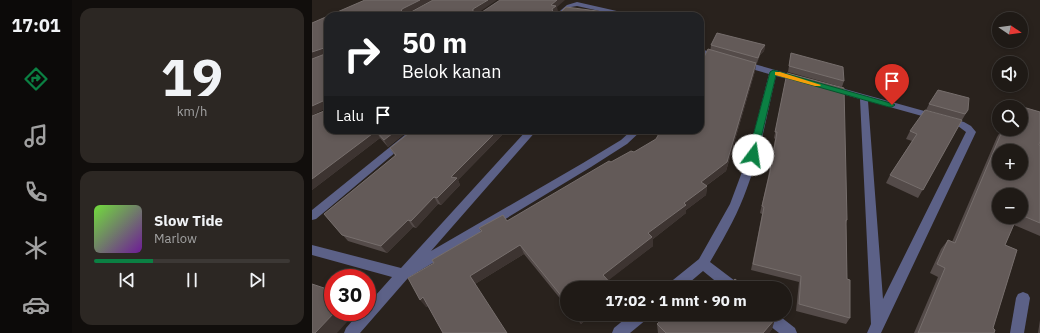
<!DOCTYPE html>
<html lang="id">
<meta charset="utf-8">
<style>
:root{--surface:#1f1a16;--page:#2c2723;--text:#f1f3f6;--muted:#a1a1a1;--line:#3c3835;--accent:#0b8043}
body{margin:0;font-family:"IBM Plex Sans",sans-serif;background:var(--page);color:var(--text);height:100vh;display:flex;flex-direction:column;font-size:15px;white-space:nowrap}
*{box-sizing:border-box;margin:0}
p{font-size:13px;color:var(--muted)}
.icon{flex:none;width:22px;height:22px;fill:none;stroke:currentColor;stroke-width:2;stroke-linecap:round;stroke-linejoin:round}
.map{position:relative;flex:1;overflow:hidden}
.drawer{display:flex;flex-direction:column;gap:8px;padding:8px;background:#110e0c;width:240px}
.drawer>*{flex:none}
.top-card{position:absolute;left:12px;top:12px;width:380px;height:122px;border-radius:12px;box-shadow:0 2px 6px #0003,0 0 0 1px var(--line);background:#202124;color:#fff;overflow:hidden}
.needle{width:26px;rotate:103deg}
.buttons{position:absolute;left:680px;top:12px;display:grid;gap:8px}
.buttons a{display:grid;place-items:center;width:36px;height:36px;border-radius:50%;background:var(--surface);box-shadow:0 2px 6px #0003,0 0 0 1px var(--line);font-size:20px}
.speed{position:absolute;left:12px;top:269px;display:flex;gap:8px;font-size:20px;font-weight:700;text-align:center}
.speed>*{display:grid;place-content:center;width:52px;height:52px;border-radius:50%;background:var(--surface);box-shadow:0 2px 6px #0003,0 0 0 1px var(--line);line-height:1}
.speed .limit{border:6px solid #d22;background:#fff;color:#111}
.pin{position:absolute;display:grid;place-items:center;width:34px;height:34px;color:#fff;margin:-41px -17px;border-radius:50% 50% 50% 0;rotate:-45deg;box-shadow:0 0 4px #0007}
.pin .icon{rotate:45deg}
.me{position:absolute;width:44px;margin:-22px;rotate:14deg;stroke-linejoin:round;filter:drop-shadow(0 0 3px #0008)}
.turn{display:flex;align-items:center;gap:14px;height:84px;padding:0 12px;font-size:18px}
.turn .icon{width:52px;height:52px;stroke-width:2.5}
.turn b{display:block;font-size:28px;line-height:34px}
.then{display:flex;align-items:center;height:38px;padding:0 12px;background:#0003;gap:8px;font-size:15px}
.drawer .card{flex:1;display:flex;flex-direction:column;justify-content:center;gap:6px;min-width:0;padding:0 14px;border-radius:12px;background:var(--page)}
.drawer .dial{align-items:center;gap:0}
.dial b{font-size:52px;line-height:1}
.song{display:flex;align-items:center;gap:12px}
.cover{width:48px;height:48px;border-radius:6px;background:linear-gradient(135deg,hsl(100 70% 55%),hsl(280 70% 35%))}
.played{height:4px;border-radius:2px;background:linear-gradient(90deg,var(--accent) 30%,var(--line) 30%)}
.keys{display:flex;justify-content:space-around;direction:ltr}
.trip{position:absolute;left:248px;top:281px;width:232px;height:40px;border-radius:20px;background:var(--surface);box-shadow:0 2px 6px #0003,0 0 0 1px var(--line);font-weight:700;line-height:40px;text-align:center}
main{display:flex;flex:1;min-height:0}
.dock{display:flex;flex-direction:column;width:72px;justify-content:space-around;align-items:center;background:#0c0a09;color:var(--muted)}
.dock .icon{width:28px;height:28px}
.dock .selected{color:var(--accent)}
.dock b{font-size:18px;color:var(--text)}
.map>svg:first-child{display:block}
.lines{fill:none;stroke-linecap:round;stroke-linejoin:round}
.street{fill:#5c6187;fill-rule:evenodd}
.wall{fill:#544b49;fill-rule:evenodd}
.shaded-wall{fill:#3d3431}
.building{fill:#635a58;stroke:#766e6c;fill-rule:evenodd}
.route{fill:#0b8043;stroke:#07532c}
.slow{fill:#f59e0b}
</style>
<main>
<nav class="dock">
<b>17:01</b>
<svg class="icon selected" aria-label="directions" viewBox="0 0 24 24"><path d="M12 3l9 9-9 9-9-9zM9 14v-3h6M13 9l2 2-2 2"/></svg>
<svg class="icon" aria-label="music" viewBox="0 0 24 24"><path d="M9 18V5l10-2v13"/><circle cx="6" cy="18" r="3"/><circle cx="16" cy="16" r="3"/></svg>
<svg class="icon" aria-label="phone" viewBox="0 0 24 24"><path d="M5 4h4l2 5-3 2q2 4 5 5l2-3 5 2v4C11 20 4 13 5 4z"/></svg>
<svg class="icon" aria-label="climate" viewBox="0 0 24 24"><path d="M12 3v18M4 7l16 10M4 17L20 7"/></svg>
<svg class="icon" aria-label="car" viewBox="0 0 24 24"><path d="M5 17H2v-5l4-1 3-4h7l3 4 3 1v5h-3M9 17h6M6 11h13"/><circle cx="7" cy="17" r="2"/><circle cx="17" cy="17" r="2"/></svg>
</nav>
<section class="drawer">
<div class="card dial"><b>19</b><p>km/h</p></div>
<div class="card">
<div class="song"><i class="cover"></i><div><b>Slow Tide</b><p>Marlow</p></div></div>
<div class="played"></div>
<div class="keys"><svg class="icon" aria-label="previous" viewBox="0 0 24 24"><path d="M18 5L8 12l10 7zM5 5v14"/></svg><svg class="icon" aria-label="pause" viewBox="0 0 24 24"><path d="M8 5v14M16 5v14"/></svg><svg class="icon" aria-label="next" viewBox="0 0 24 24"><path d="M6 5l10 7-10 7zM19 5v14"/></svg></div>
</div>
</section>
<div class="map">
<svg width="728" height="333" viewBox="0 0 728 333">
<rect width="100%" height="100%" fill="#29221d"/>
<g class="lines">
<!-- street -->
<g class="street">
<path d="M265 2 318 14 321 16H310L265 6 259 7 249 16H242L255 5Z"/>
<path d="M388 49 410 55 411 57 407 59 388 53Z"/>
<path d="M429 62H435L491 78 492 80 488 82 464 76C455 113 449 152 435 188 426 214 412 238 398 262L427 284 429 288H412L391 271 371 288H354L356 284 387 259 418 204 436 156 457 74 429 66Z"/>
<path d="M516 86H522L652 122 659 126 664 132 569 333H555L559 324 548 99 516 90ZM556 101 646 126 654 132 571 299Z"/>
<path d="M99 130H110L4 219 0 220V210Z"/>
<path d="M215 130H225L119 251 271 163 309 140 320 130H330L315 144 279 167 96 278 48 333H32L34 328 48 312H55V305L80 277 0 255V245L89 268Z"/>
<path d="M711 292 716 294 718 298 712 333H698L704 298 706 294Z"/>
<path d="M319 314H337L335 319 318 333H300L302 328Z"/>
<path d="M447 314H465L483 328 485 333H467L449 319Z"/>
</g>
</g>
<!-- wall -->
<g class="wall">
<path d="M16 16V130H97L76 147 68 138 0 190V116L12 111V109L0 115V23Z"/>
<path d="M399 45H453L452 51 448 55 445 63H444L443 71 414 171 394 186H395L394 195 374 210V213L341 239V246L296 280 303 288H255V307L212 254 163 284 114 307 122 263 169 232 167 228 195 221 299 162 322 152 388 130Z"/>
<path d="M479 53 532 81 530 87 476 72Z"/>
<path d="M475 73 535 220 534 224 535 279 538 318 534 324 484 311 487 282 439 270 450 214 448 213 456 177 463 139 462 138Z"/>
<path d="M617 104 656 110 650 120 614 110Z"/>
<path d="M704 105 728 112V141L727 145H728V236L702 225 693 245 705 250 681 328 683 330 682 333H602L626 277 618 273 629 249 636 240 640 242 685 137 690 129H709V107H703ZM687 151H709V173H687ZM687 195H709V217H687Z"/>
<path d="M650 120 606 198 574 183 578 175 600 141 594 139 598 131Z"/>
<path d="M101 130H199L198 131H194L146 180 148 185 129 205 126 204 104 228 101 227 75 253 36 241 12 214 83 156 78 148Z"/>
<path d="M261 314H281L269 324Z"/>
<path d="M463 319 460 329 457 333H346L345 324Z"/>
<path d="M728 320V333H726Z"/>
</g>
<!-- shaded-wall -->
<g class="shaded-wall">
<path d="M108 0H120L92 15 89 12 90 9Z"/>
<path d="M176 0H185L163 15 161 12V9Z"/>
<path d="M245 0H253L245 7 246 11 241 15 239 5Z"/>
<path d="M453 45 452 51 448 55 445 63 449 50Z"/>
<path d="M12 48 15 54 0 59V52Z"/>
<path d="M444 63 443 71 414 171 388 190 389 182Z"/>
<path d="M11 101 15 108 0 115V106Z"/>
<path d="M85 130H97L76 147 72 140Z"/>
<path d="M186 130H194V131L146 180 148 185 129 205 125 198 139 177Z"/>
<path d="M64 131 68 138 0 190V179Z"/>
<path d="M395 186 394 195 374 210V213L341 239V246L293 283 291 275 336 233 372 203Z"/>
<path d="M122 197 126 204 104 228 99 221Z"/>
<path d="M96 220 101 227 75 253 69 246Z"/>
<path d="M208 245 212 254 163 284 158 276Z"/>
<path d="M111 297 118 305 114 307 108 300Z"/>
<path d="M23 312H44L25 333H3Z"/>
<path d="M269 314H281L269 324 266 316Z"/>
<path d="M463 319 460 329 457 333H451Z"/>
</g>
<!-- building -->
<g class="building">
<path d="M53 0H108L90 9 89 12H99L121 0H176L161 9V12H170L188 0H245L239 5 244 6 240 9 241 12H249L254 7 324 16H16Z"/>
<path d="M16 16V130H85L72 140 64 131 0 179V116L12 111 13 102 11 101 0 106V59L13 54 14 49 12 48 0 52V23Z"/>
<path d="M405 33 453 45 449 50 446 58 399 45Z"/>
<path d="M396 49 444 63 415 162 389 182 395 186 372 203 374 205 336 233 340 237 291 275 303 288H255V303L208 245 158 276 195 333H131L111 297 108 300 96 278 122 263 120 260 170 231 167 228 191 215 195 221 297 161 299 162 319 151 322 152 344 139 349 130H388V65Z"/>
<path d="M479 53 531 67 532 81 477 66Z"/>
<path d="M475 73 532 88 535 220H534L535 279 538 280V318L487 304 489 276 441 264 452 207 450 206 458 172 465 132H463Z"/>
<path d="M626 90 657 98 656 110 653 114 617 104Z"/>
<path d="M704 105 728 112V141L727 145H728V223L709 215V195H687V217H705L693 245 705 250 681 328 683 330 682 333H606L633 268 625 264 636 240 643 243 691 129H709V107H703ZM687 151H709V173H687Z"/>
<path d="M613 110 650 120 611 190 578 175 605 134 598 131Z"/>
<path d="M101 130H186L139 177 145 178 125 198 122 197 99 221 96 220 69 246 30 235 12 214 84 155 78 148Z"/>
<path d="M423 279 434 288H413Z"/>
<path d="M0 284 21 291V312H23L3 333H0Z"/>
<path d="M264 314H269L266 316Z"/>
<path d="M356 314H456L463 319 451 333H354L345 324Z"/>
</g>
<!-- route -->
<path class="route" d="M461 70 582 104 583 105 580 107H577L464 75 445 155 444 157H438L436 155 458 72Z"/>
<!-- slow -->
<path class="slow" d="M463 72H468L509 85 508 86H503L463 75Z"/>
</svg>
<div class="buttons">
<a><svg class="needle" viewBox="-14 -14 28 28"><path d="M0-13l5 13h-10z" fill="#e53935"/><path d="M0 13l5-13h-10z" fill="#a1a1a1"/></svg></a>
<a><svg class="icon" aria-label="sound" viewBox="0 0 24 24"><path d="M4 9h4l5-4v14l-5-4H4zM17 9q2 3 0 6"/></svg></a>
<a><svg class="icon" aria-label="search" viewBox="0 0 24 24"><circle cx="10" cy="10" r="6"/><path d="M15 15l6 6"/></svg></a>
<a>+</a>
<a>−</a>
</div>
<div class="speed"><div class="limit">30</div></div>
<div class="pin" style="left:580px;top:105px;background:#d93025"><svg class="icon" aria-label="arrive" viewBox="0 0 24 24"><path d="M6 21V4h12l-3 4 3 4H6"/></svg></div>
<svg class="me" style="left:441px;top:155px" viewBox="-20 -20 40 40"><circle r="19" fill="#fff"/><path d="M0-13L10 11 0 6-10 11z" fill="#0b8043"/></svg>
<div class="trip">17:02 · 1 mnt · 90 m</div>
<div class="top-card">
<div class="turn"><svg class="icon" aria-label="right" viewBox="0 0 24 24"><path d="M7 20v-9h11M14 6l5 5-5 5"/></svg><div><b>50 m</b>Belok kanan</div></div>
<div class="then">Lalu<svg class="icon" aria-label="arrive" viewBox="0 0 24 24"><path d="M6 21V4h12l-3 4 3 4H6"/></svg></div>
</div>
</div>
</main>
